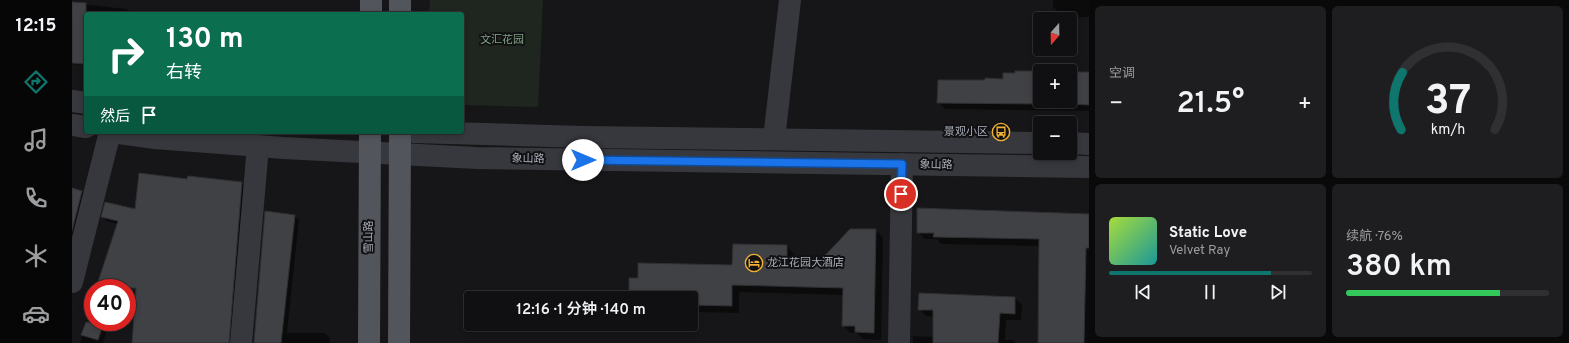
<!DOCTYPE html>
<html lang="zh">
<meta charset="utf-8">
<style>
:root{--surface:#101012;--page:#1e1e20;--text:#f1f3f6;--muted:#9c9d9f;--line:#303032;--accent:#0f766e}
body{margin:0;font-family:Overpass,"Noto Sans SC",sans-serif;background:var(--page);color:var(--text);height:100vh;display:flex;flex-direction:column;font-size:15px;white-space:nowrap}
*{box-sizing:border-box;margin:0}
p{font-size:13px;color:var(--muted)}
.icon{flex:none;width:22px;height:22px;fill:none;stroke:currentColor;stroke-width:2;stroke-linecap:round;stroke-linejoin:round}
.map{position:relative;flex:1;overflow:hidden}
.drawer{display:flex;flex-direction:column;gap:6px;padding:6px;background:#09090a;width:480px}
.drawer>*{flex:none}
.guide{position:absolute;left:12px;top:12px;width:380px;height:122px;border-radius:4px;box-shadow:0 2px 6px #0003,0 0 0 1px var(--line);background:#0b6e4f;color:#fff;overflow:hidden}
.needle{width:26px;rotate:200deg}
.controls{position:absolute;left:961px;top:12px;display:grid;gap:8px}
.controls a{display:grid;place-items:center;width:44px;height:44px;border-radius:4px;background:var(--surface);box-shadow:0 2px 6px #0003,0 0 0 1px var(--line);font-size:20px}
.speed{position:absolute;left:12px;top:279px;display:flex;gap:8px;font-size:20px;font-weight:700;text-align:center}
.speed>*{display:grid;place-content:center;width:52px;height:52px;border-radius:50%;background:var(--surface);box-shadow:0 2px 6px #0003,0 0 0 1px var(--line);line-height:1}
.speed .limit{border:6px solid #d22;background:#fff;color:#111}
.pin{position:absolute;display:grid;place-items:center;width:34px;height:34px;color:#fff;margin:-17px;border:2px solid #fff;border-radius:50%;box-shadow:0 1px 4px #0007}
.me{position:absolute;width:44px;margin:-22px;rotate:90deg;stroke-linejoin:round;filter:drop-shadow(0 0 3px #0008)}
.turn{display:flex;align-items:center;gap:14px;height:84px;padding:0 16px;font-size:18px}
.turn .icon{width:52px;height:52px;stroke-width:2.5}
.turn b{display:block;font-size:28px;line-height:34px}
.then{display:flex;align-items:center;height:38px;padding:0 16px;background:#0003;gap:8px;font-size:15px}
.big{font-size:30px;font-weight:600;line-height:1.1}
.drawer .card{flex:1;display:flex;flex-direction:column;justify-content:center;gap:6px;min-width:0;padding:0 14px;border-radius:6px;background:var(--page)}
.drawer .dial{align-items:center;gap:0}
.dial svg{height:104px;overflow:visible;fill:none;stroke:var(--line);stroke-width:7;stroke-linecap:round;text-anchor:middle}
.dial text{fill:var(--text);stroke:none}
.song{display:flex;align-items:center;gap:12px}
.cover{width:48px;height:48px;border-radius:6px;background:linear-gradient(135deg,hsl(80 70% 55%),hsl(180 70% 35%))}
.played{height:4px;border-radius:2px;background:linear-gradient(90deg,var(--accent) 80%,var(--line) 80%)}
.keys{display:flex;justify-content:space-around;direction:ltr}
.heat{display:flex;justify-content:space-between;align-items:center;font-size:22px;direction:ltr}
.charge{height:6px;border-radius:3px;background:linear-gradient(90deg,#34c759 76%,var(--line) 0)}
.drawer .tiles{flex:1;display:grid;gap:6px;grid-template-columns:repeat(2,1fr)}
.trip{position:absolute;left:392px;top:291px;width:234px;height:40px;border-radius:4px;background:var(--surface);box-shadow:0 2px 6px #0003,0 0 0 1px var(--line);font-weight:600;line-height:40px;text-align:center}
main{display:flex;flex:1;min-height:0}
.tabs{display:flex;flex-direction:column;width:72px;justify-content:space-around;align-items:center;background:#060607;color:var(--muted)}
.tabs .icon{width:28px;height:28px}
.tabs .selected{color:var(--accent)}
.tabs b{font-size:18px;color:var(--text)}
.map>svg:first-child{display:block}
.green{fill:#1e261f}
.shadow{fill:#0007}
.building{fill:#404145;stroke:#303034}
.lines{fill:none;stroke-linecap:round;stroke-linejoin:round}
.minor{stroke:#37383d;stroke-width:22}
.major{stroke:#53555c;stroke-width:22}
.route-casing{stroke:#114b97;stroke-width:10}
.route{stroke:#1a73e8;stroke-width:7}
.labels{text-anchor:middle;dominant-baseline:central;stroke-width:4;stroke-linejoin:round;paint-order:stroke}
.park-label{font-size:11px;fill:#7fa381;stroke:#111113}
.poi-label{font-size:11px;fill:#a8adb8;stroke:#111113;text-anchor:end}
.street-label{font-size:11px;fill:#a8adb8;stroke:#111113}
</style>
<main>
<nav class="tabs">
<b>12:15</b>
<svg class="icon selected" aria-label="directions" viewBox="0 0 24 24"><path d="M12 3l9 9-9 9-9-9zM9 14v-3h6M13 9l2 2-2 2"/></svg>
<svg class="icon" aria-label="music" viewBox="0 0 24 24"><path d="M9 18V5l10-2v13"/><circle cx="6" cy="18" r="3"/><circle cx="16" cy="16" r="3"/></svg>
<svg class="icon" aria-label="phone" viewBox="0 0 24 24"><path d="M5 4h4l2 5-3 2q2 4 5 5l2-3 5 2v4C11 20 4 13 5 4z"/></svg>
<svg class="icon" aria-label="climate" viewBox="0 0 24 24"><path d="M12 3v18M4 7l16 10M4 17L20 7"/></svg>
<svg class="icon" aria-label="car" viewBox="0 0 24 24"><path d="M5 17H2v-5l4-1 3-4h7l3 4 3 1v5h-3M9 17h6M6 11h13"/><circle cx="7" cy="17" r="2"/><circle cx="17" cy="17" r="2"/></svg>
</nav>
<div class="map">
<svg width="1017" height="343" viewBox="0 0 1017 343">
<rect width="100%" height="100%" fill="#161618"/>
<!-- green -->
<path class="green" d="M358 0H471L466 107 390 105V14H357Z"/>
<!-- shadow -->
<g class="shadow">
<path d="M981 0H1017V17H998L995 13H988L981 7Z"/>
<path d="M0 3 55 9 57 11 56 14H14V65L0 64Z"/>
<path d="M968 72V101H998V73H1017V111L873 109 866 102 914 81 932 80 944 74Z"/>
<path d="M116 180 170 183 175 188 161 343H60L72 221 48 288H25L46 224 35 221 30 217 63 210Z"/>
<path d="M0 189 10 192 14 196 0 253Z"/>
<path d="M1017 215V343H967L968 246 869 244 865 239H853L846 232Z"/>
<path d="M222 216 227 220 215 333H253L258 338V343H183Z"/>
<path d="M804 230 811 238 809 340 791 339 785 333H778L771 325 772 295 667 292V313L619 312V298H558L661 266 714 246 722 254V265H745Z"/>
<path d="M943 298 950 305 949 320H934L933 340H941L944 343H841V336L862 337V317L854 316 847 309Z"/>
<path d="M21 302V322H37L31 343H8Z"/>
</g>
<!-- building -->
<g class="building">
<path d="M0 2 14 3V64L0 63Z"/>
<path d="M943 71H968V104L865 103 866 80H913V78L931 79V73H943Z"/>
<path d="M998 72H1017V105L998 104Z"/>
<path d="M67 173 115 179 116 176 170 182 157 343H60L64 288H24L46 221 29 217 33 202 63 209Z"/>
<path d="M0 188 10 191 0 231Z"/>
<path d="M845 208 1017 214V248H1014L1012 343H966L967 239 861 237 862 233H845Z"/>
<path d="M193 211 223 215 209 343H182Z"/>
<path d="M778 229H804L802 333 783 332V326H770L771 288 660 285V306L619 305V298H557V278H566V263L660 265 661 244 715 245V263L745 264Z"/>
<path d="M847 293 943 297V314L928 313 926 343H861V310H846Z"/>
<path d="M14 322H32L26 340 9 335Z"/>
</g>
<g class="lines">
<!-- minor -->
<g class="minor">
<path d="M0 101 14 103"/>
<path d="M0 125 14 127"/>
<path d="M40 132 83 138 212 148 405 158 1017 167"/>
<path d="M342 132 512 137 968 143"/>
<path d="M702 139 718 0"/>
<path d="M998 143 1017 144"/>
<path d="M0 282 38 132"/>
<path d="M169 343 186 146"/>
<path d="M827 343 830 164"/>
</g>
<!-- major -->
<g class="major">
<path d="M299 14V0"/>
<path d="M328 14V0"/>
<path d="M297 343 298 132"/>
<path d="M327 343 328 132"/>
</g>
</g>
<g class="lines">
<defs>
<path id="route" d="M511 160 830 164 829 194"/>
</defs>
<!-- route casing -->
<use href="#route" class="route-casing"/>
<!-- route -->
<use href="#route" class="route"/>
</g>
<!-- icons -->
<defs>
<symbol id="bus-ring" viewBox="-11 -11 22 22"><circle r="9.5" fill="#111113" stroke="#f2b134" stroke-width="1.5"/><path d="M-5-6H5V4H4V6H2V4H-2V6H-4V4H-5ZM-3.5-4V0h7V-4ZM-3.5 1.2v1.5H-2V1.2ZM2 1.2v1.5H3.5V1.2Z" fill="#f2b134"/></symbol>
<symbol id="hotel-ring" viewBox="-11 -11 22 22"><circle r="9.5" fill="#111113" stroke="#f2b134" stroke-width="1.5"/><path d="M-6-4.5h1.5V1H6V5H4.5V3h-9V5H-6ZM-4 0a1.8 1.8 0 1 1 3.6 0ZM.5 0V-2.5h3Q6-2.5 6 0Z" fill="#f2b134"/></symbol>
</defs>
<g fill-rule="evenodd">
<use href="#bus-ring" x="919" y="122" width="20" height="20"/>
<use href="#hotel-ring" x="672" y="253" width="20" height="20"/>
</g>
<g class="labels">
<!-- park labels -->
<g class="park-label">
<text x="430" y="40">文汇花园</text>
</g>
<!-- poi labels -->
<g class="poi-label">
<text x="916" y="132">景观小区</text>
<text x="695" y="263" text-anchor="start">龙江花园大酒店</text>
</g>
<!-- street labels -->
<g class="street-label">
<text transform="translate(456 159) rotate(1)">象山路</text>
<text transform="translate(864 165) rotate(1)">象山路</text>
<text transform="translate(297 237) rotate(-90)">雪山路</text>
</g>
</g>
</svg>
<div class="controls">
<a><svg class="needle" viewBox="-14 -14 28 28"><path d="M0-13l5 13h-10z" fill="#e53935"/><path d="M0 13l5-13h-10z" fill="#9c9d9f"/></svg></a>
<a>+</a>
<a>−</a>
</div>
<div class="speed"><div class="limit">40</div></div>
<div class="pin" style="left:829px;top:194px;background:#d93025"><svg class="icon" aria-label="arrive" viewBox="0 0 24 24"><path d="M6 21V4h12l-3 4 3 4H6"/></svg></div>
<svg class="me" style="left:511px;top:160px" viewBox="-20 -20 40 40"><circle r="19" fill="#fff"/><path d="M0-13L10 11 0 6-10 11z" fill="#1a73e8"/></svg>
<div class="trip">12:16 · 1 分钟 · 140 m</div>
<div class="guide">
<div class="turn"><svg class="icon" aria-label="right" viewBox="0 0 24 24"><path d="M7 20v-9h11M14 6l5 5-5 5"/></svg><div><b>130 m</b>右转</div></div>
<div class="then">然后<svg class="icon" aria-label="arrive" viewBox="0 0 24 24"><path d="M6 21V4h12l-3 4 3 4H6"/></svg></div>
</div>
</div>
<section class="drawer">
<div class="tiles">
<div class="card"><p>空调</p>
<div class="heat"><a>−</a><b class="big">21.5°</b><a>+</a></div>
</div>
<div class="card dial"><svg viewBox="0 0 100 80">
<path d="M14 69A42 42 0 1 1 86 69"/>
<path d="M14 69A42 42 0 0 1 15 25" stroke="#0f766e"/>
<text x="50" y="56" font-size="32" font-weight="700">37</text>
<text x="50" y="72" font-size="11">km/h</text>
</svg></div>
<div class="card">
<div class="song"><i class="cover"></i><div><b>Static Love</b><p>Velvet Ray</p></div></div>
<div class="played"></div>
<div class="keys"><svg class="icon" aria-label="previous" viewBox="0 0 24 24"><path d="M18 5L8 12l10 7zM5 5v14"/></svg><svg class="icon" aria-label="pause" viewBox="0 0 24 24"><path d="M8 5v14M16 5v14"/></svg><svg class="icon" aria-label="next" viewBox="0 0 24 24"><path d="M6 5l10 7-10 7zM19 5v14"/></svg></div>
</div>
<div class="card"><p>续航 · 76%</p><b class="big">380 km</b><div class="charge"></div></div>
</div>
</section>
</main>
